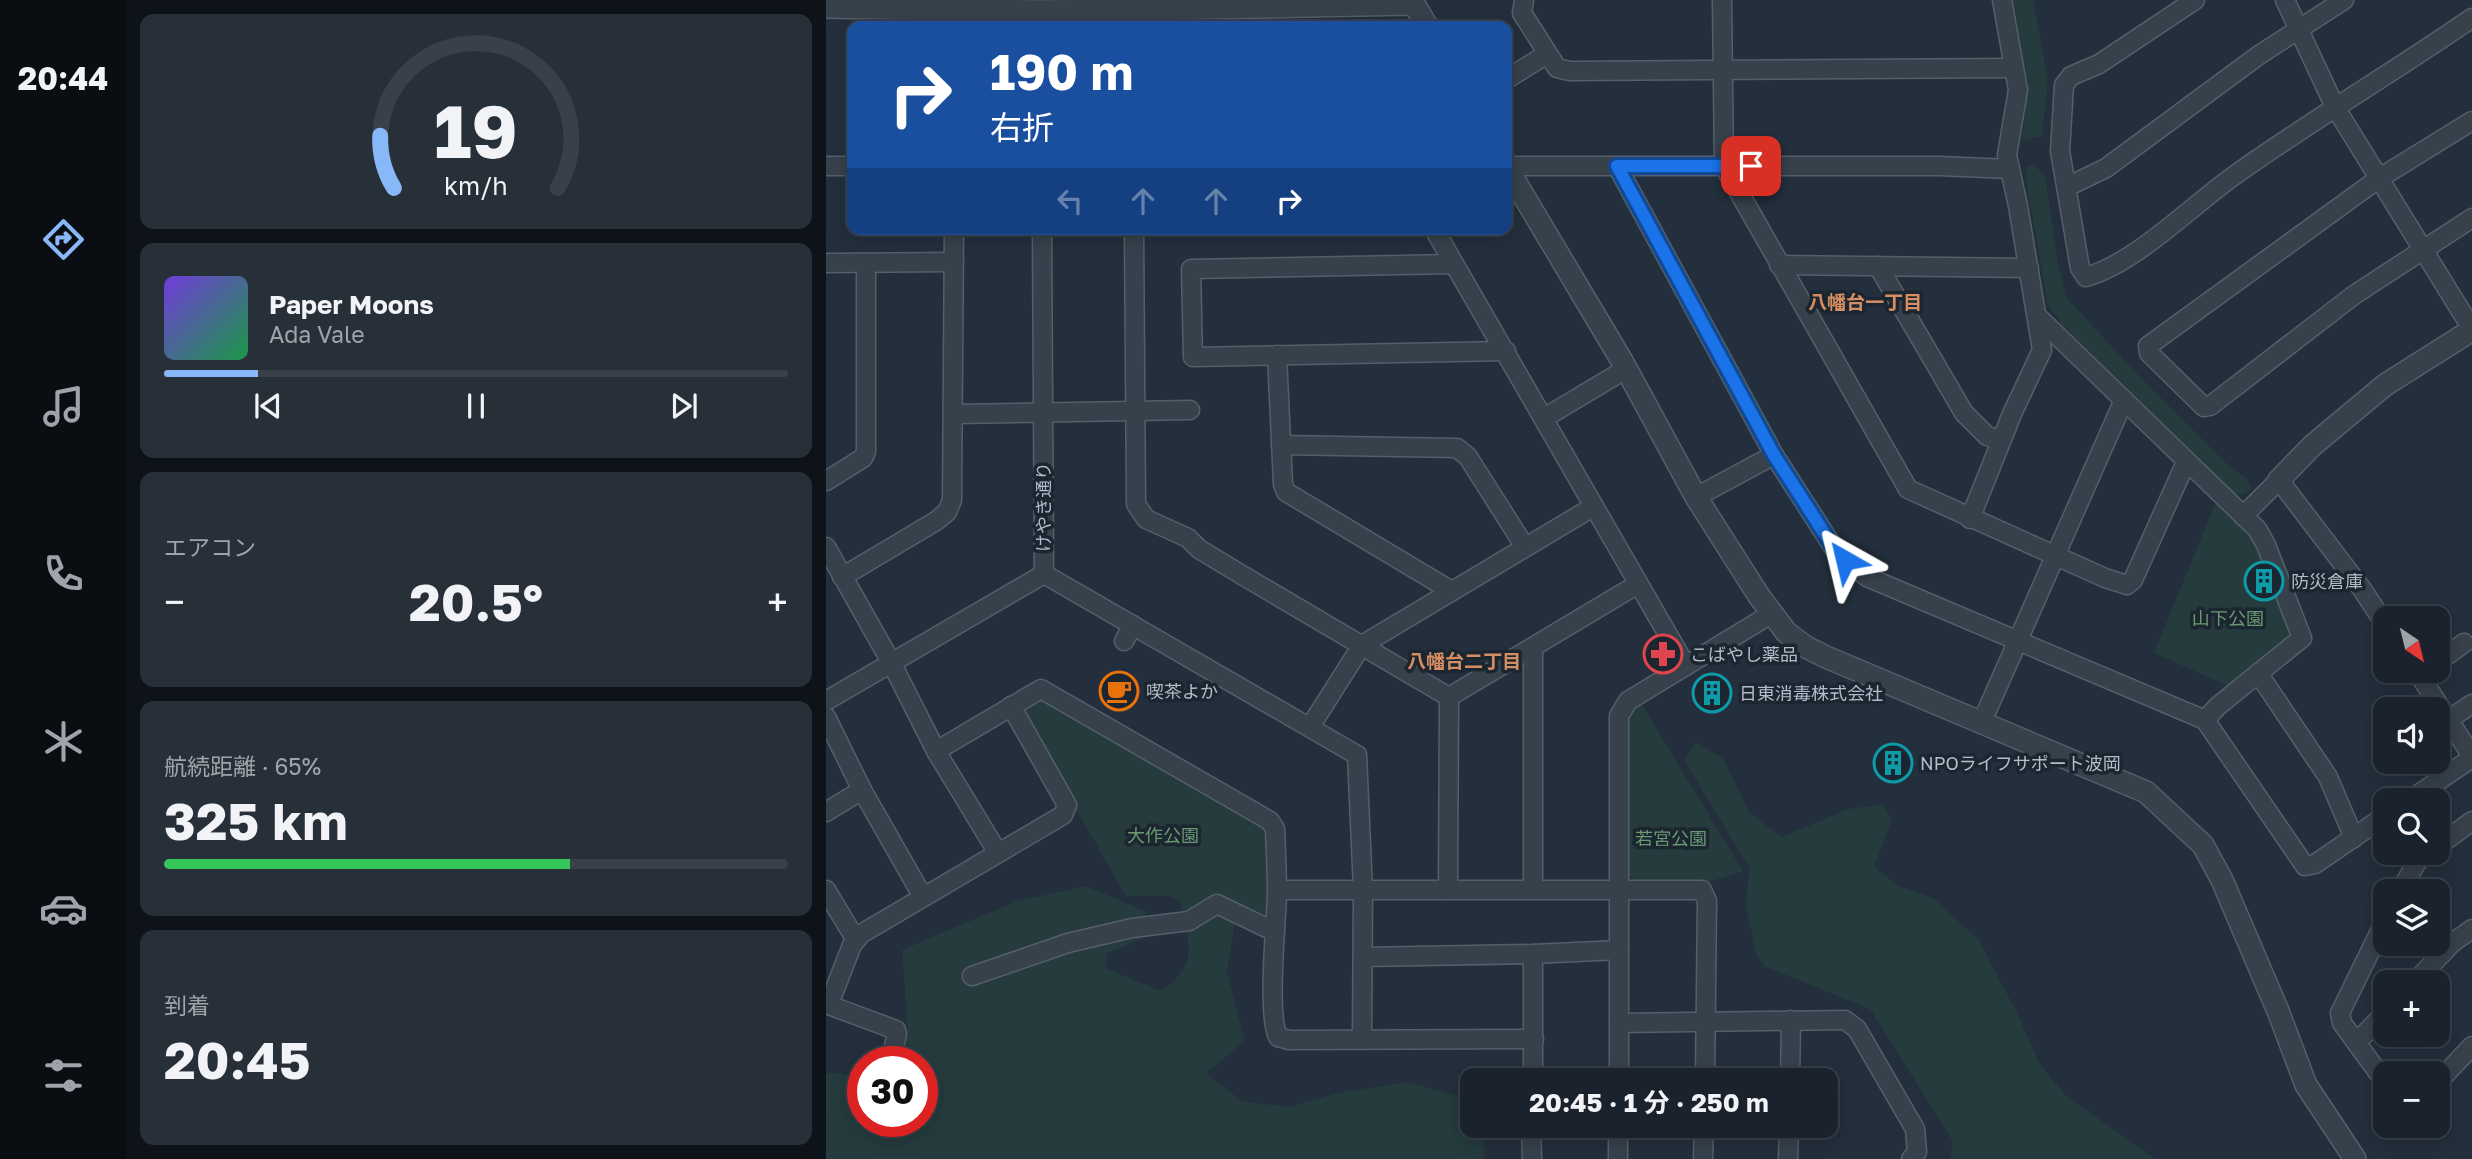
<!DOCTYPE html>
<html lang="ja">
<meta charset="utf-8">
<style>
:root{--surface:#1a232d;--page:#272f39;--text:#f1f3f6;--muted:#9fa4aa;--line:#384049;--accent:#88b8f7}
body{margin:0;font-family:"Golos Text","Noto Sans JP",sans-serif;background:var(--page);color:var(--text);height:100vh;display:flex;flex-direction:column;font-size:26px;white-space:nowrap}
*{box-sizing:border-box;margin:0}
p{font-size:23px;color:var(--muted)}
.icon{flex:none;width:38px;height:38px;fill:none;stroke:currentColor;stroke-width:2;stroke-linecap:round;stroke-linejoin:round}
.map{position:relative;flex:1;overflow:hidden}
.sheet{display:flex;flex-direction:column;gap:14px;padding:14px;background:#0e1319;width:700px}
.sheet>*{flex:none}
.guide{position:absolute;left:21px;top:21px;width:665px;height:214px;border-radius:14px;box-shadow:0 4px 18px #0003,0 0 0 2px var(--line);background:#1a4fa0;color:#fff;overflow:hidden}
.needle{width:46px;rotate:145deg}
.controls{position:absolute;left:1547px;top:606px;display:grid;gap:14px}
.controls a{display:grid;place-items:center;width:77px;height:77px;border-radius:14px;background:var(--surface);box-shadow:0 4px 18px #0003,0 0 0 2px var(--line);font-size:35px}
.speed{position:absolute;left:21px;top:1046px;display:flex;gap:14px;font-size:35px;font-weight:700;text-align:center}
.speed>*{display:grid;place-content:center;width:91px;height:91px;border-radius:50%;background:var(--surface);box-shadow:0 4px 18px #0003,0 0 0 2px var(--line);line-height:1}
.speed .limit{border:10px solid #d22;background:#fff;color:#111}
.pin{position:absolute;display:grid;place-items:center;width:60px;height:60px;color:#fff;margin:-30px;border-radius:14px;box-shadow:0 4px 10px #0006}
.me{position:absolute;width:77px;margin:-38px;rotate:323deg;stroke-linejoin:round;filter:drop-shadow(0 0 5px #0008)}
.turn{display:flex;align-items:center;gap:24px;height:147px;padding:0 28px;font-size:32px}
.turn .icon{width:91px;height:91px;stroke-width:2.5}
.turn b{display:block;font-size:49px;line-height:60px}
.lanes{display:flex;align-items:center;height:66px;padding:0 28px;background:#0003;justify-content:center;gap:35px;direction:ltr}
.lanes .off{opacity:.35}
.big{font-size:52px;font-weight:700;line-height:1.1}
.sheet .tile{flex:1;display:flex;flex-direction:column;justify-content:center;gap:10px;min-width:0;padding:0 24px;border-radius:14px;background:var(--page)}
.sheet .dial{align-items:center;gap:0}
.dial svg{height:182px;overflow:visible;fill:none;stroke:var(--line);stroke-width:7;stroke-linecap:round;text-anchor:middle}
.dial text{fill:var(--text);stroke:none}
.song{display:flex;align-items:center;gap:21px}
.cover{width:84px;height:84px;border-radius:10px;background:linear-gradient(135deg,hsl(260 70% 55%),hsl(140 70% 35%))}
.played{height:7px;border-radius:4px;background:linear-gradient(90deg,var(--accent) 15%,var(--line) 15%)}
.keys{display:flex;justify-content:space-around;direction:ltr}
.heat{display:flex;justify-content:space-between;align-items:center;font-size:38px;direction:ltr}
.charge{height:10px;border-radius:5px;background:linear-gradient(90deg,#34c759 65%,var(--line) 0)}
.trip{position:absolute;left:634px;top:1068px;width:378px;height:70px;border-radius:14px;background:var(--surface);box-shadow:0 4px 18px #0003,0 0 0 2px var(--line);font-weight:700;line-height:70px;text-align:center}
main{display:flex;flex:1;min-height:0}
.tab-bar{display:flex;flex-direction:column;width:126px;justify-content:space-around;align-items:center;background:#0a0e12;color:var(--muted)}
.tab-bar .icon{width:49px;height:49px}
.tab-bar .on{color:var(--accent)}
.tab-bar b{font-size:32px;color:var(--text)}
.map>svg:first-child{display:block}
.green{fill:#253b3d}
.lines{fill:none;stroke-linecap:round;stroke-linejoin:round}
.minor-casing{stroke:#555f6a;stroke-width:21}
.tertiary-casing{stroke:#555f6a;stroke-width:24}
.minor{stroke:#37414c;stroke-width:18}
.tertiary{stroke:#37414c;stroke-width:21}
.route-casing{stroke:#114b97;stroke-width:18}
.route{stroke:#1a73e8;stroke-width:12}
.labels{text-anchor:middle;dominant-baseline:central;stroke-width:7;stroke-linejoin:round;paint-order:stroke}
.street-label{font-size:18px;fill:#b3bcc8;stroke:#1c2631}
.poi-label{font-size:18px;fill:#b3bcc8;stroke:#1c2631;text-anchor:start}
.park-label{font-size:18px;fill:#6a9972;stroke:#1c2631}
.neighbourhood-label{font-size:19px;font-weight:bold;fill:#d48e62;stroke:#1c2631}
</style>
<main>
<nav class="tab-bar">
<b>20:44</b>
<svg class="icon on" aria-label="directions" viewBox="0 0 24 24"><path d="M12 3l9 9-9 9-9-9zM9 14v-3h6M13 9l2 2-2 2"/></svg>
<svg class="icon" aria-label="music" viewBox="0 0 24 24"><path d="M9 18V5l10-2v13"/><circle cx="6" cy="18" r="3"/><circle cx="16" cy="16" r="3"/></svg>
<svg class="icon" aria-label="phone" viewBox="0 0 24 24"><path d="M5 4h4l2 5-3 2q2 4 5 5l2-3 5 2v4C11 20 4 13 5 4z"/></svg>
<svg class="icon" aria-label="climate" viewBox="0 0 24 24"><path d="M12 3v18M4 7l16 10M4 17L20 7"/></svg>
<svg class="icon" aria-label="car" viewBox="0 0 24 24"><path d="M5 17H2v-5l4-1 3-4h7l3 4 3 1v5h-3M9 17h6M6 11h13"/><circle cx="7" cy="17" r="2"/><circle cx="17" cy="17" r="2"/></svg>
<svg class="icon" aria-label="filters" viewBox="0 0 24 24"><path d="M4 7h16M4 17h16"/><circle cx="9" cy="7" r="2"/><circle cx="15" cy="17" r="2"/></svg>
</nav>
<section class="sheet">
<div class="tile dial"><svg viewBox="0 0 100 80">
<path d="M14 69A42 42 0 1 1 86 69"/>
<path d="M14 69A42 42 0 0 1 8 46" stroke="#88b8f7"/>
<text x="50" y="56" font-size="32" font-weight="700">19</text>
<text x="50" y="72" font-size="11">km/h</text>
</svg></div>
<div class="tile">
<div class="song"><i class="cover"></i><div><b>Paper Moons</b><p>Ada Vale</p></div></div>
<div class="played"></div>
<div class="keys"><svg class="icon" aria-label="previous" viewBox="0 0 24 24"><path d="M18 5L8 12l10 7zM5 5v14"/></svg><svg class="icon" aria-label="pause" viewBox="0 0 24 24"><path d="M8 5v14M16 5v14"/></svg><svg class="icon" aria-label="next" viewBox="0 0 24 24"><path d="M6 5l10 7-10 7zM19 5v14"/></svg></div>
</div>
<div class="tile"><p>エアコン</p>
<div class="heat"><a>−</a><b class="big">20.5°</b><a>+</a></div>
</div>
<div class="tile"><p>航続距離 · 65%</p><b class="big">325 km</b><div class="charge"></div></div>
<div class="tile"><p>到着</p><b class="big">20:45</b></div>
</section>
<div class="map">
<svg width="1646" height="1159" viewBox="0 0 1646 1159">
<rect width="100%" height="100%" fill="#232f3c"/>
<!-- green -->
<g class="green">
<path d="M1186 0H1207L1222 80 1216 136 1196 141 1202 83Z"/>
<path d="M1207 164 1219 175 1232 263 1240 297 1315 378 1400 463 1422 480 1425 489 1416 495 1408 493 1236 325 1222 305 1200 179V168Z"/>
<path d="M1390 502 1428 539 1466 628 1461 639 1405 687 1328 653Z"/>
<path d="M216 695 441 822 445 919 438 920 412 902 401 973 419 1041 380 1073 416 1101 462 1107 516 1092 582 1082 646 1100V1125H657L658 1159H0V1073L37 1075V1122H96V1062H74L82 1030 76 950 191 901 260 886 319 911 320 937 282 953 279 968 335 991C376 962 361 944 354 901L344 896H300L197 717 201 705Z"/>
<path d="M815 703 917 871 883 882 807 881 800 872 802 718Z"/>
<path d="M870 742 897 758 923 812 956 837 1022 809 1057 804 1066 819 1048 867 1073 886 1107 898 1153 940 1192 1015 1214 1064 1238 1094 1329 1159H1125L1126 1140 1044 1009 938 966 931 956 920 907 923 868 858 760Z"/>
</g>
<g class="lines">
<defs>
<g id="minor">
<path d="M698 0 696 13 731 68 744 71 1188 68"/>
<path d="M896 0 898 166 1082 489 1279 578 1301 585 1307 580 1360 462"/>
<path d="M1369 0 1273 64 1245 76 1238 85 1234 151 1254 268 1260 277C1310 263 1365 206 1409 175 1486 120 1568 72 1646 18"/>
<path d="M1459 0 1509 107 1646 329"/>
<path d="M681 79 721 54"/>
<path d="M1646 121 1552 179 1322 346 1323 353 1378 407 1384 406 1528 295 1646 218"/>
<path d="M0 166H26"/>
<path d="M681 166H1113L1184 169"/>
<path d="M791 166 948 455 1011 553 1041 577 1379 720 1479 866 1489 864 1559 816"/>
<path d="M1241 187 1280 168 1433 55 1518 0"/>
<path d="M308 229 310 504 320 519 362 538 373 549 416 575 623 697"/>
<path d="M608 229 860 666"/>
<path d="M0 263 128 262"/>
<path d="M628 264 365 269 367 357 680 351"/>
<path d="M953 265 1203 268"/>
<path d="M1052 266 1138 413 1161 436 1175 440"/>
<path d="M1212 317 1431 529 1440 545 1476 638 1392 706 1379 720"/>
<path d="M451 355 457 484 460 492 624 590"/>
<path d="M128 414 364 410"/>
<path d="M718 418 800 369"/>
<path d="M455 445 631 448 642 457 699 547"/>
<path d="M0 481 37 458 40 452V263"/>
<path d="M870 497 948 455"/>
<path d="M1417 516 1453 480 1536 589 1559 624"/>
<path d="M1144 519 1186 414 1216 350 1192 206 1181 155 1192 90 1176 0"/>
<path d="M0 547 65 662 110 751 172 853"/>
<path d="M218 574 531 755 537 890 536 1039"/>
<path d="M16 577 110 521 121 512 126 500 128 229"/>
<path d="M298 641 307 625"/>
<path d="M1612 662 1638 643"/>
<path d="M1590 670 1646 756"/>
<path d="M1432 673 1502 777 1528 838"/>
<path d="M623 697 812 584"/>
<path d="M0 701 218 574 216 229"/>
<path d="M0 717 36 790 97 897"/>
<path d="M1622 720 1646 704"/>
<path d="M1155 724 1298 400"/>
<path d="M484 727 536 645 767 507"/>
<path d="M110 751 215 689 444 821 449 829C450 851 451 873 451 895 450 925 441 1013 452 1037L463 1040 708 1039"/>
<path d="M1584 800 1646 758"/>
<path d="M0 812 36 790"/>
<path d="M1612 846 1646 821"/>
<path d="M707 889V647"/>
<path d="M0 890 30 940"/>
<path d="M451 890H876L881 901 879 1080"/>
<path d="M622 890 623 697"/>
<path d="M1574 891 1591 862 1603 852"/>
<path d="M1559 921 1514 1013 1516 1023 1559 1082"/>
<path d="M537 957 707 954 793 950"/>
<path d="M146 976 242 943 306 928 363 921 391 904 449 932"/>
<path d="M1589 982 1626 943 1646 929"/>
<path d="M0 1001 5 999 26 945 35 934 237 815 241 805 185 706"/>
<path d="M0 1004 70 1030 71 1034 66 1054"/>
<path d="M793 1023 1019 1020 1031 1029 1089 1129 1091 1152 1085 1159"/>
<path d="M1531 1042 1559 1013"/>
<path d="M707 1080V954"/>
<path d="M793 1080V716L802 701 945 614"/>
<path d="M964 1080 965 1020"/>
<path d="M1612 1082 1646 1046"/>
<path d="M705 1125 706 1159"/>
<path d="M792 1159V1125"/>
<path d="M877 1159 878 1125"/>
<path d="M962 1159 963 1125"/>
</g>
<g id="tertiary">
<path d="M0 7 216 11 588 4 601 26"/>
<path d="M681 168 796 361 870 497 933 596 960 632 980 647 1000 657 1320 792 1377 845 1396 880 1452 1011 1480 1085 1529 1159"/>
<path d="M1453 480 1487 445 1559 385 1646 330"/>
</g>
</defs>
<!-- minor casing -->
<use href="#minor" class="minor-casing"/>
<!-- tertiary casing -->
<use href="#tertiary" class="tertiary-casing"/>
<!-- minor -->
<use href="#minor" class="minor"/>
<!-- tertiary -->
<use href="#tertiary" class="tertiary"/>
</g>
<g class="lines">
<defs>
<path id="route" d="M925 166H791L948 455 1011 553 1019 560"/>
</defs>
<!-- route casing -->
<use href="#route" class="route-casing"/>
<!-- route -->
<use href="#route" class="route"/>
</g>
<!-- icons -->
<defs>
<symbol id="building-ring" viewBox="-11 -11 22 22"><circle r="9.5" fill="#1c2631" stroke="#0f9aa8" stroke-width="1.5"/><path d="M-4-6H4V6H1V3H-1V6H-4ZM-2.5-4.3h1.7v1.8h-1.7ZM.8-4.3h1.7v1.8H.8ZM-2.5-1h1.7V.8h-1.7ZM.8-1h1.7V.8H.8Z" fill="#0f9aa8"/></symbol>
<symbol id="pharmacy-ring" viewBox="-11 -11 22 22"><circle r="9.5" fill="#1c2631" stroke="#e0444e" stroke-width="1.5"/><path d="M-2-6h4v4h4v4h-4v4h-4v-4h-4v-4h4Z" fill="#e0444e"/></symbol>
<symbol id="cafe-ring" viewBox="-11 -11 22 22"><circle r="9.5" fill="#1c2631" stroke="#e8710a" stroke-width="1.5"/><path d="M-5.5-4.5H6V0H3Q3 3.5 0 3.5H-2.5Q-5.5 3.5-5.5 0ZM3-3.2v2h1.7v-2ZM-6 4.5H4V6H-6Z" fill="#e8710a"/></symbol>
</defs>
<g fill-rule="evenodd">
<use href="#building-ring" x="1416" y="559" width="44" height="44"/>
<use href="#pharmacy-ring" x="815" y="632" width="44" height="44"/>
<use href="#cafe-ring" x="271" y="669" width="44" height="44"/>
<use href="#building-ring" x="864" y="671" width="44" height="44"/>
<use href="#building-ring" x="1045" y="741" width="44" height="44"/>
</g>
<g class="labels">
<!-- street labels -->
<g class="street-label">
<text transform="translate(217 507) rotate(-90)">けやき通り</text>
</g>
<!-- poi labels -->
<g class="poi-label">
<text x="1465" y="581">防災倉庫</text>
<text x="864" y="654">こばやし薬品</text>
<text x="320" y="691">喫茶よか</text>
<text x="913" y="693">日東消毒株式会社</text>
<text x="1094" y="763">NPOライフサポート波岡</text>
</g>
<!-- park labels -->
<g class="park-label">
<text x="1402" y="618">山下公園</text>
<text x="337" y="835">大作公園</text>
<text x="845" y="838">若宮公園</text>
</g>
<!-- neighbourhood labels -->
<g class="neighbourhood-label">
<text x="1039" y="301">八幡台一丁目</text>
<text x="638" y="660">八幡台二丁目</text>
</g>
</g>
</svg>
<div class="controls">
<a><svg class="needle" viewBox="-14 -14 28 28"><path d="M0-13l5 13h-10z" fill="#e53935"/><path d="M0 13l5-13h-10z" fill="#9fa4aa"/></svg></a>
<a><svg class="icon" aria-label="sound" viewBox="0 0 24 24"><path d="M4 9h4l5-4v14l-5-4H4zM17 9q2 3 0 6"/></svg></a>
<a><svg class="icon" aria-label="search" viewBox="0 0 24 24"><circle cx="10" cy="10" r="6"/><path d="M15 15l6 6"/></svg></a>
<a><svg class="icon" aria-label="layers" viewBox="0 0 24 24"><path d="M12 4l9 5-9 5-9-5zM3 14l9 5 9-5"/></svg></a>
<a>+</a>
<a>−</a>
</div>
<div class="speed"><div class="limit">30</div></div>
<div class="pin" style="left:925px;top:166px;background:#d93025"><svg class="icon" aria-label="arrive" viewBox="0 0 24 24"><path d="M6 21V4h12l-3 4 3 4H6"/></svg></div>
<svg class="me" style="left:1019px;top:560px" viewBox="-20 -20 40 40"><path d="M0-17L14 15 0 8-14 15z" fill="#1a73e8" stroke="#fff" stroke-width="4"/></svg>
<div class="trip">20:45 · 1 分 · 250 m</div>
<div class="guide">
<div class="turn"><svg class="icon" aria-label="right" viewBox="0 0 24 24"><path d="M7 20v-9h11M14 6l5 5-5 5"/></svg><div><b>190 m</b>右折</div></div>
<div class="lanes"><svg class="icon off" aria-label="left" viewBox="0 0 24 24"><path d="M17 20v-9H6M10 6l-5 5 5 5"/></svg><svg class="icon off" aria-label="ahead" viewBox="0 0 24 24"><path d="M12 20V5M6 11l6-6 6 6"/></svg><svg class="icon off" aria-label="ahead" viewBox="0 0 24 24"><path d="M12 20V5M6 11l6-6 6 6"/></svg><svg class="icon" aria-label="right" viewBox="0 0 24 24"><path d="M7 20v-9h11M14 6l5 5-5 5"/></svg></div>
</div>
</div>
</main>
